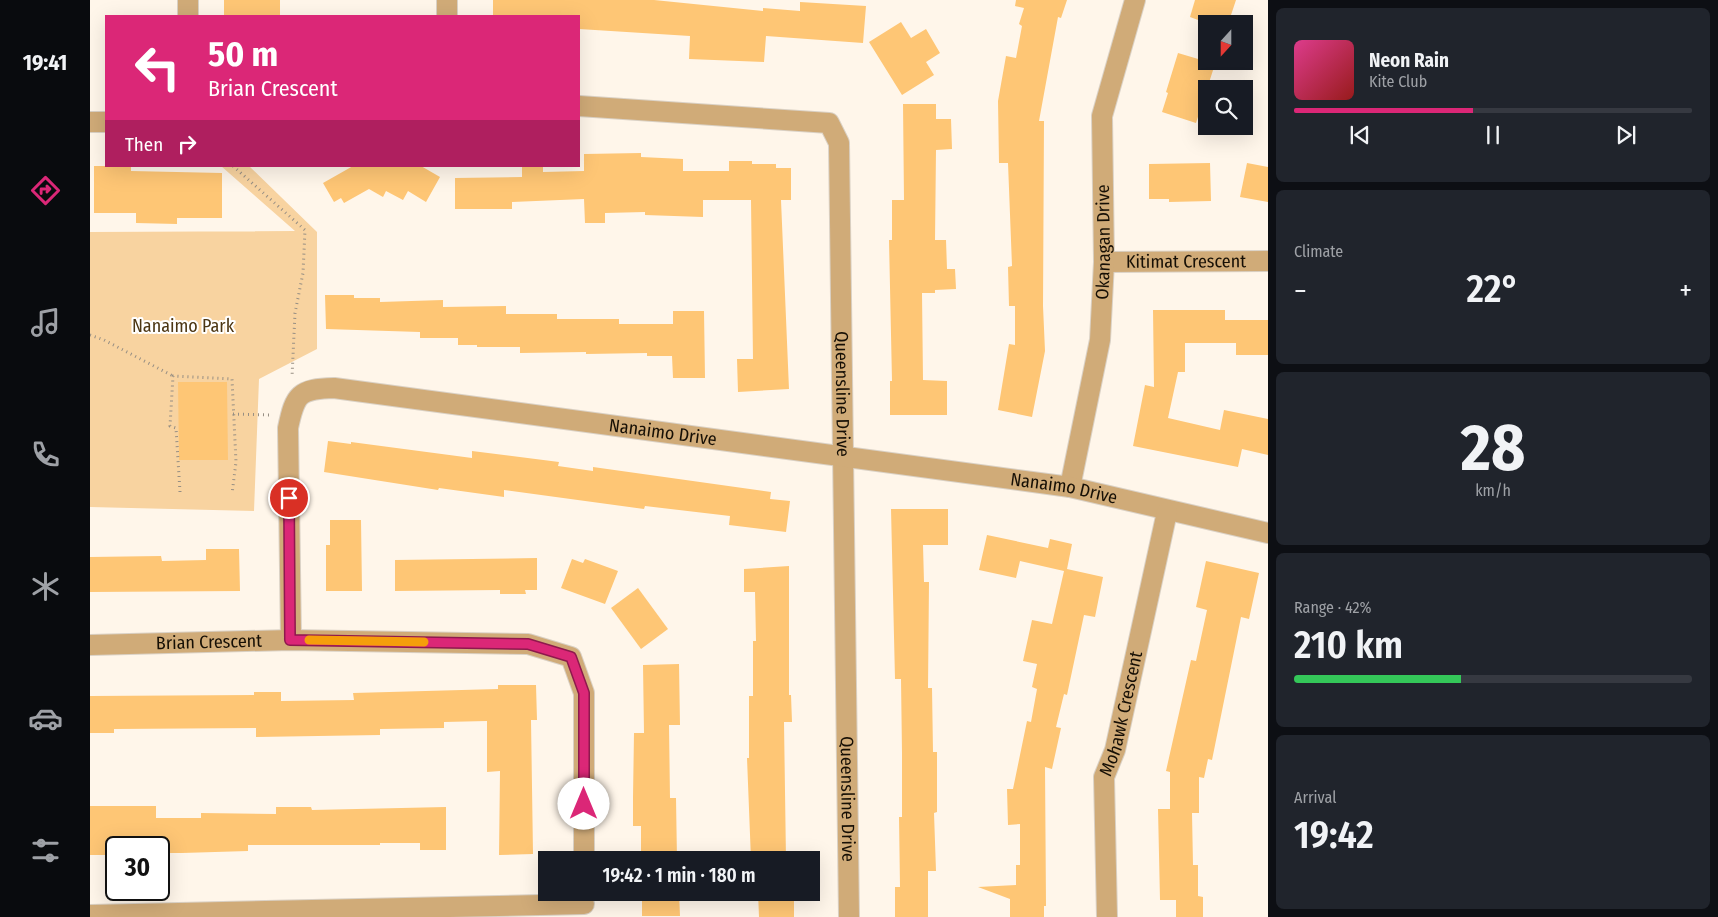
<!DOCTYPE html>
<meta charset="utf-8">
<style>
:root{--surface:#171b24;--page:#20242c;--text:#f1f3f6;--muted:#9ea1a6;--line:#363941;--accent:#db2777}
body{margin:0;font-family:"Fira Sans Condensed",sans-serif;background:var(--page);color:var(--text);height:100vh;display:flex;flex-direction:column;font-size:19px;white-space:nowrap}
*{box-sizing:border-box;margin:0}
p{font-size:16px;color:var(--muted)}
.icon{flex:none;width:28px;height:28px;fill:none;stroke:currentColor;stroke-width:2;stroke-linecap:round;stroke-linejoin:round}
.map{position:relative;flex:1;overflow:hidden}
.side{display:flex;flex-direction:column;gap:8px;padding:8px;background:#0d0f14;width:450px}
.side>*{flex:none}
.guide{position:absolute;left:15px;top:15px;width:475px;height:152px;border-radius:0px;box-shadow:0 5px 20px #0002;background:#db2777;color:#fff;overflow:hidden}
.needle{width:32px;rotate:201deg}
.controls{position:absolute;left:1108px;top:15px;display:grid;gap:10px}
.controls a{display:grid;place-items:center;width:55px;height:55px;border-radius:0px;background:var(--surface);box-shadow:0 5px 20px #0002;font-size:25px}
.speed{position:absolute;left:15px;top:836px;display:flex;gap:10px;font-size:25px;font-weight:700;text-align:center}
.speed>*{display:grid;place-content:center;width:65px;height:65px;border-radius:50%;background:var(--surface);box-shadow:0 5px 20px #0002;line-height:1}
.speed .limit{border:2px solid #111;border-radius:8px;background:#fff;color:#111}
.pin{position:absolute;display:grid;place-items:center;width:42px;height:42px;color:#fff;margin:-21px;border:2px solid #fff;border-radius:50%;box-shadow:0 1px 5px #0007}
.me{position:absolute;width:55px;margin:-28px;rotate:0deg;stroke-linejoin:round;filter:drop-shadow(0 0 4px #0008)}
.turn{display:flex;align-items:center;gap:18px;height:105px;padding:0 20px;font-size:22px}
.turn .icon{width:65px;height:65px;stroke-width:2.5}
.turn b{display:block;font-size:35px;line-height:42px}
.then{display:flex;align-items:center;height:48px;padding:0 20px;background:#0003;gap:10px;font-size:19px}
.big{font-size:38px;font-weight:600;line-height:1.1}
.side .widget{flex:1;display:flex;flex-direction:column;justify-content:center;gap:8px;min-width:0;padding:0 18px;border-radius:8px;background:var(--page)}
.side .dial{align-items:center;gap:0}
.dial b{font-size:65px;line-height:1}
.song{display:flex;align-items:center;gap:15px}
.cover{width:60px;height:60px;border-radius:8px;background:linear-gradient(135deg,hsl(330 70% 55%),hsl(0 70% 35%))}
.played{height:5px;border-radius:2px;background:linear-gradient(90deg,var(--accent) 45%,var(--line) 45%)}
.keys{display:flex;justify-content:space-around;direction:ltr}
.heat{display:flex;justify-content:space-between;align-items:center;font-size:28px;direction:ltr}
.charge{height:8px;border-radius:4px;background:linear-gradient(90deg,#34c759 42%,var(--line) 0)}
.trip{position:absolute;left:448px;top:851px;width:282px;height:50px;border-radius:0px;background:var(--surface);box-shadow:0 5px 20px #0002;font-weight:600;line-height:50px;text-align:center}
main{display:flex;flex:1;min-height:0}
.menu{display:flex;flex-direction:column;width:90px;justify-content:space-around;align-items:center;background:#090b0e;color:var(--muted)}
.menu .icon{width:35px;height:35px}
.menu .on{color:var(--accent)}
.menu b{font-size:22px;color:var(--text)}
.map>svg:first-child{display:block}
.green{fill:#f8d3a0}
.building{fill:#fec675}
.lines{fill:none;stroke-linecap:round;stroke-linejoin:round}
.minor-casing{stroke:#dad1c5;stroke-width:22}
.path{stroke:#968e83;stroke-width:3;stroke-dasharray:1 4;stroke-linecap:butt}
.minor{stroke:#d0ab78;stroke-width:20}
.route-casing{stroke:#8e194d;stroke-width:12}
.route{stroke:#db2777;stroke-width:9}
.slow{stroke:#f59e0b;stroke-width:9}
.labels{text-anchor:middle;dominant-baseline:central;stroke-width:4;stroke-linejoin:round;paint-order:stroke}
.street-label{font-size:18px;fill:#160f05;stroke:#fff}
.park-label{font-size:18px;fill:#4c3613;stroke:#fff}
</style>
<main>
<nav class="menu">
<b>19:41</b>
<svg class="icon on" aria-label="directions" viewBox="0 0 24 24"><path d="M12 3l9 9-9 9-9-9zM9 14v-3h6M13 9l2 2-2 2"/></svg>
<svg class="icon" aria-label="music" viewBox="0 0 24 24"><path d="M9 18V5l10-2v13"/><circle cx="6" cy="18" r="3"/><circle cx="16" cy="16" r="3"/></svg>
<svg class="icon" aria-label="phone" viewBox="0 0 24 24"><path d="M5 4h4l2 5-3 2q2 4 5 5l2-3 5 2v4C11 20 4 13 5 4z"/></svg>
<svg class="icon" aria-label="climate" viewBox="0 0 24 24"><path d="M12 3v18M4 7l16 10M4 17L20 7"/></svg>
<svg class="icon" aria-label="car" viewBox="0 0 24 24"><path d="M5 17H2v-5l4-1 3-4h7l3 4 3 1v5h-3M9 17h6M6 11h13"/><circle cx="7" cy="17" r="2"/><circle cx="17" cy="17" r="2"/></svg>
<svg class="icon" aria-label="filters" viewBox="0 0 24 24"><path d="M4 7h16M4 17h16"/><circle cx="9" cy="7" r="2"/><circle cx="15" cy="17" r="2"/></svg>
</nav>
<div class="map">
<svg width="1178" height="917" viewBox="0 0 1178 917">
<rect width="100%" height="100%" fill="#fff6ea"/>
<!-- green -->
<path class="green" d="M131 166H159L227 232V349L169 379 164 511 0 507V232L205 231Z"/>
<!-- building -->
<g class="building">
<rect x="134" y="0" width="56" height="16"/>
<path d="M403 0H564L673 11V8L710 11V2L776 6 773 43 676 36 674 62 599 59 600 36 489 29V16H403Z"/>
<path d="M926 0H977L971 18 968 17 949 121H954L953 306 955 351 942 417 908 410 919 344 925 345V306H919L918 267 922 266 918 163H909L908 101 916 56 926 58 932 26 929 24 934 8 925 6Z"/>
<path d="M1105 0H1146L1138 24H1119L1100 17Z"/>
<path d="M811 22 821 38 836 29 850 53 836 62 844 75 812 95 779 42Z"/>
<path d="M1088 53 1125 64 1106 123 1072 112 1078 93 1076 92Z"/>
<path d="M813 104H846V119H861L862 149 846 150 845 240H856L857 269H865L866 289 845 290V293H832L833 380 857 381V415H800V381H802L799 240H802V200H814Z"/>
<path d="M551 153V157L593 159V171H639V161H662V164H686V168H701V200H691L699 389 648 392 647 359H663L661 200H613V217L555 215V212L515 213V223H495L494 199 422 202V209H365V178L432 177V166H453V172L494 171V154Z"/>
<path d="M1120 163 1121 201 1079 202V199H1059V164Z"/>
<path d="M1157 163 1178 167V202L1150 197Z"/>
<path d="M4 166H41V171L132 173V218H87V224L46 223V213H4Z"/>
<path d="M263 166H331L350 177 336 202 318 191 313 200 296 191 293 197 279 189 254 203 251 198 244 202 233 183Z"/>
<path d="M235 295H264V298H290V302L353 300V307L416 306V314H467V319H529V324H583V311H614L615 378H583L582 356H557V353L496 354V352L430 353V347H387V345H368V338H330V332L236 329Z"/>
<path d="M1063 310H1135V320H1178V355H1146V343H1095V372H1088L1078 418 1130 430 1134 410 1178 419V455L1152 449 1148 467 1043 446 1055 385 1064 387Z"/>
<path d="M88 382H137L138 460H89Z"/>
<path d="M238 441 261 444V442L382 458V451L469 462 468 466 503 471V467L681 492 680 499 700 501 696 532 639 525 640 516 555 506 554 509 414 490V497L349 488 348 490 234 472Z"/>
<path d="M801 509H858V545H833L834 582H839L838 688H842L843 752H847V812L844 813 846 871H838V917H805V887H810L809 817H812V753L811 679H805Z"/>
<path d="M240 520H271L272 591H236V545H240Z"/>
<path d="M897 535 958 548 960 539 982 544 977 569 1013 577 1005 617 994 615 977 695 974 694 966 727 971 728 962 769 955 767 956 906H954V917H920V899L888 887 926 885V865H930V824L918 825 917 789H923L937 721 941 722 947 689 942 687 947 664 933 661 942 620 962 624 974 571 930 561 926 578 889 570Z"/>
<path d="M116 549H149L150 591 0 592V557L71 556 72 561 116 560Z"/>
<path d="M447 558V590H435L436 594H410V590L305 591V560Z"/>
<path d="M482 559 493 563 495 559 528 571 515 604 471 588Z"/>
<path d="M1116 561 1169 573 1159 619 1151 617 1122 760 1118 759 1114 778 1109 777V813H1102L1103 865H1108V896L1113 897V917H1086V900H1070L1068 809H1080V772L1076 771 1101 660 1106 661 1117 610 1106 607Z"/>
<path d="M699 566V695H701L702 722H694L696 860H661L657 758H659V696H663V641H666L665 592H654V569Z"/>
<path d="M548 588 578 629 551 649 521 608Z"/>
<path d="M589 664 590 725H579L580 798H586L587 860H551V826H543V798L544 733H554L553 665Z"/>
<path d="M408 685H446L447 720H441L443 854 409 855 410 771 397 772V721L354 722V728L290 729V735L166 737V728L24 729V733H0V696L164 695V692H191V701L264 700 263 693 408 689Z"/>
<path d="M0 806H66V818H111V813L186 814V807H221L222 810 356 807V850H330V843H290V845H158V851L92 853H69V848H24V855H0Z"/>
<path d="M552 892H589L590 916H552Z"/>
<path d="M668 892H704V917H669Z"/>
</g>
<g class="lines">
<defs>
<g id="minor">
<path d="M98 0V16"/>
<path d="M357 0V16"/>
<path id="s1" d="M489 106 739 123 749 143 759 917"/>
<path d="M0 122H16"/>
<path id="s2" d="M1014 262 1178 261"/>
<path id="s3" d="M980 487 1010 340 1014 262 1012 116 1045 0"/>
<path id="s4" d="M201 640 198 428C205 394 209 389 244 388L980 487 1178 533"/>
<path id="s5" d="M0 645 201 640 438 644 481 657 494 693V860"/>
<path d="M0 915 494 904"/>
<path id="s6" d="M1017 917 1014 777 1025 750 1077 512"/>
</g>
</defs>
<!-- minor casing -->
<use href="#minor" class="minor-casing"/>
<!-- path -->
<g class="path">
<path d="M143 166 215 230 213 273 205 313 202 377"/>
<path d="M0 335 14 340 83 376"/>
<path d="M143 414 180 415"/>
<path d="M90 492 86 428 80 426 83 376 142 379 146 462 142 494"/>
</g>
<!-- minor -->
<use href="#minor" class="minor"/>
</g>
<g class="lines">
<defs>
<path id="route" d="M199 498 200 640 438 644 481 657 494 693V804"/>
</defs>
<!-- route casing -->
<use href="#route" class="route-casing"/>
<!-- route -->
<use href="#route" class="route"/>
<!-- slow -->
<path class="slow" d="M219 640 334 642"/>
</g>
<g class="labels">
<!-- street labels -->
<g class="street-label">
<text stroke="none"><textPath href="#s3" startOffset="248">Okanagan Drive</textPath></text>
<text stroke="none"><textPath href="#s2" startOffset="82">Kitimat Crescent</textPath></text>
<text stroke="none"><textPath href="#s1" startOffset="524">Queensline Drive</textPath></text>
<text stroke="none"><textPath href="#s4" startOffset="614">Nanaimo Drive</textPath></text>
<text stroke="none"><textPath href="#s4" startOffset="1019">Nanaimo Drive</textPath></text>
<text stroke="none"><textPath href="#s5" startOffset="119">Brian Crescent</textPath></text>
<text stroke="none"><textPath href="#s6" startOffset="206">Mohawk Crescent</textPath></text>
<text stroke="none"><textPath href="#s1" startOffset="929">Queensline Drive</textPath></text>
</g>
<!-- park labels -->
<g class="park-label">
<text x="93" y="326">Nanaimo Park</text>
</g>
</g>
</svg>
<div class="controls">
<a><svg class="needle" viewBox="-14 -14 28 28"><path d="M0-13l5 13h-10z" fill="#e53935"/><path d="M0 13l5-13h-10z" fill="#9ea1a6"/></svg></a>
<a><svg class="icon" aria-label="search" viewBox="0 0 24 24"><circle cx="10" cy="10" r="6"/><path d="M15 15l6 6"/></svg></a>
</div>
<div class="speed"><div class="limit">30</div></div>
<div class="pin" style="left:199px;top:498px;background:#d93025"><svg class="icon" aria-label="arrive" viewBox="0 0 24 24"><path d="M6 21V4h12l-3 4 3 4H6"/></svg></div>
<svg class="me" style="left:494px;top:804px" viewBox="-20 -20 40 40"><circle r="19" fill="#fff"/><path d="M0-13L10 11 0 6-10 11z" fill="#db2777"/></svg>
<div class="trip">19:42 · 1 min · 180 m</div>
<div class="guide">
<div class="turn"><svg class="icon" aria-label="left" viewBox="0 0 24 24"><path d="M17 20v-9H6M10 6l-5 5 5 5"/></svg><div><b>50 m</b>Brian Crescent</div></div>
<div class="then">Then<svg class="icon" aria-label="right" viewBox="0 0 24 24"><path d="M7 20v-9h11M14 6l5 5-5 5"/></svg></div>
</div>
</div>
<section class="side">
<div class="widget">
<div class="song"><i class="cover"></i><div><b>Neon Rain</b><p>Kite Club</p></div></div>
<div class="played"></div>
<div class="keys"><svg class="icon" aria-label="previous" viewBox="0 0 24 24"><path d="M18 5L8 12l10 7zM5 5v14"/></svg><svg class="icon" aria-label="pause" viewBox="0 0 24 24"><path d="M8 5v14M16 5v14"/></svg><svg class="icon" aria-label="next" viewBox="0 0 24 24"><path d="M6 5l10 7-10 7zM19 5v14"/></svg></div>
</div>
<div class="widget"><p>Climate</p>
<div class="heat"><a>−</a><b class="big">22°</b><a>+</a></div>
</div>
<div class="widget dial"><b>28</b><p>km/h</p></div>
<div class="widget"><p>Range · 42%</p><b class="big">210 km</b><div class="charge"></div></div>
<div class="widget"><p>Arrival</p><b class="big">19:42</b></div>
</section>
</main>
